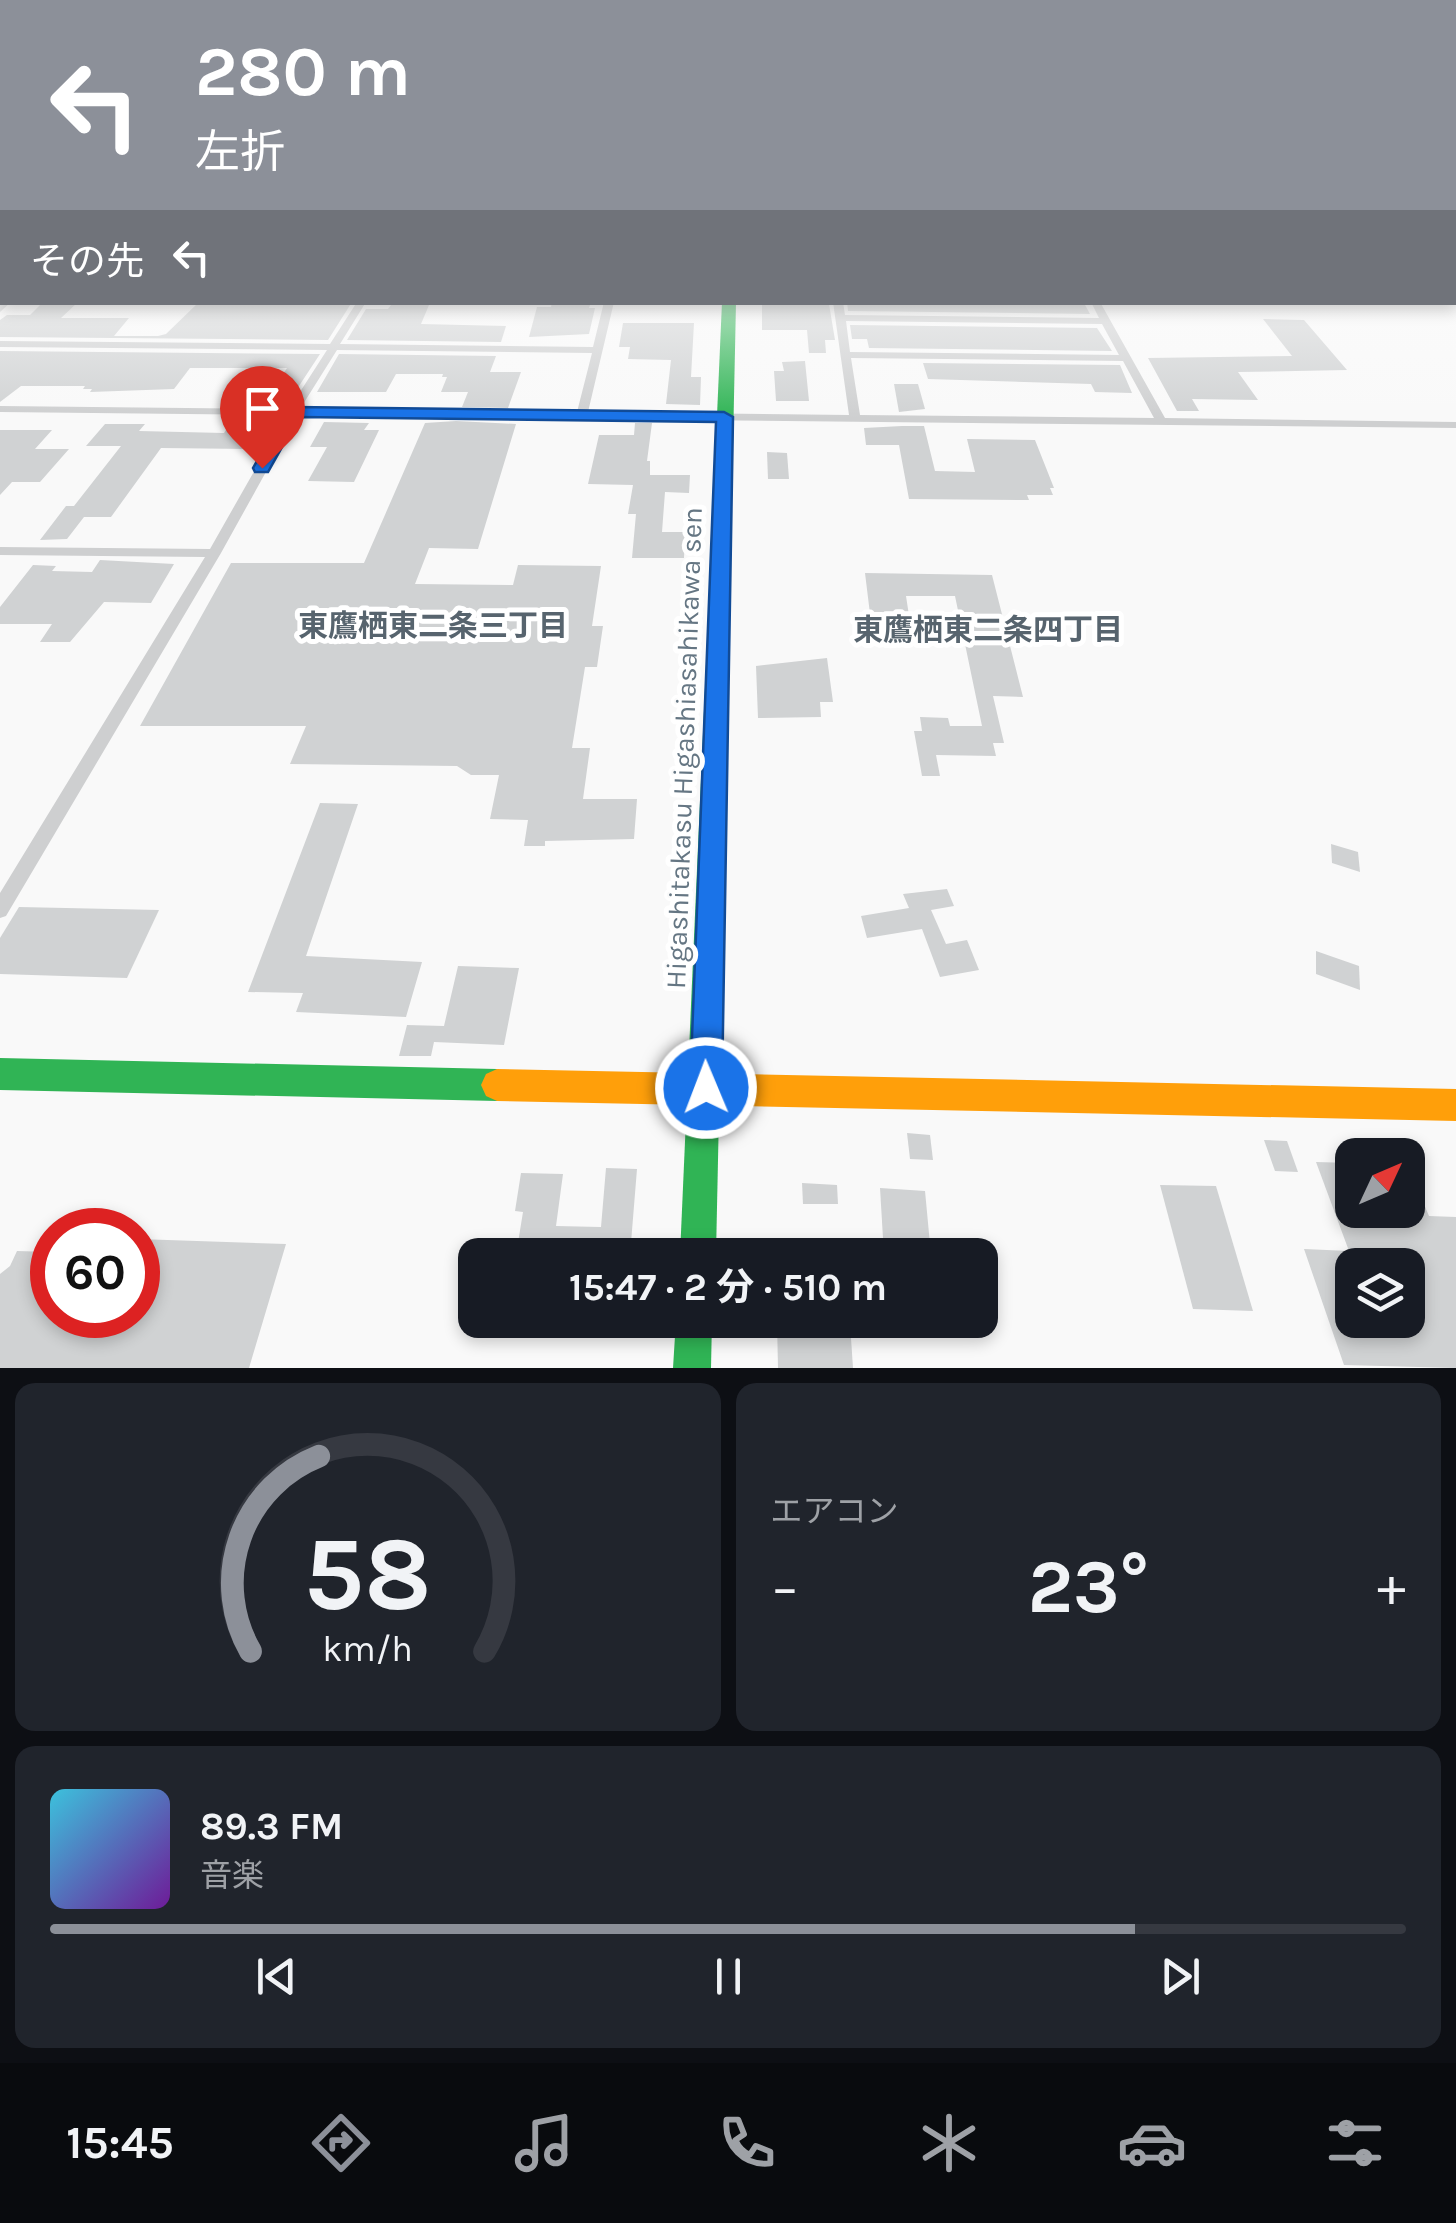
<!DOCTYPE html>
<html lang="ja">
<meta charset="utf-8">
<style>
:root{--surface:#171b24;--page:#20242c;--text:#f1f3f6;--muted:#9ea1a6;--line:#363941;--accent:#8c9099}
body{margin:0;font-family:Karla,"Noto Sans JP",sans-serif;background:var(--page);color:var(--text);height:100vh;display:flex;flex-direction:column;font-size:38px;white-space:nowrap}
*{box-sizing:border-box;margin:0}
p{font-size:32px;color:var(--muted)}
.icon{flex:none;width:55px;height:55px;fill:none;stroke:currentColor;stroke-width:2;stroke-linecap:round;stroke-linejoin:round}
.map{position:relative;height:1368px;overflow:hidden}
.drawer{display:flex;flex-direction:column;gap:15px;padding:15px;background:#0d0f14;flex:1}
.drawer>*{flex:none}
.hud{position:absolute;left:0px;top:0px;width:1458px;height:305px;box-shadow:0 5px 15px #0003;background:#8c9099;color:#fff;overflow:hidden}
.needle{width:65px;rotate:46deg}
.tools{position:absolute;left:1335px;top:1138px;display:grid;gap:20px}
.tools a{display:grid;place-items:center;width:90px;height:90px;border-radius:20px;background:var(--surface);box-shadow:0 5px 15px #0003;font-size:50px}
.speed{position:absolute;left:30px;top:1208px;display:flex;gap:20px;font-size:50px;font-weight:700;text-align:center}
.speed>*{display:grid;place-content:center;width:130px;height:130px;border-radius:50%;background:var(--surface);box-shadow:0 5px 15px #0003;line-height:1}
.speed .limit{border:15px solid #d22;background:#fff;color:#111}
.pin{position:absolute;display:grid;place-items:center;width:85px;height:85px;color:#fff;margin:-102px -42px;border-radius:50% 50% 50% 0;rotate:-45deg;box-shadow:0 0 10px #0007}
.pin .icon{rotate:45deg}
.me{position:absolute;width:110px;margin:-55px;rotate:359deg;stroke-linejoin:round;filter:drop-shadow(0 0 8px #0008)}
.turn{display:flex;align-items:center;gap:35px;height:210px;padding:0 30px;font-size:45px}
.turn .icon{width:130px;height:130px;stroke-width:2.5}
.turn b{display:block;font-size:70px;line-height:85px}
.then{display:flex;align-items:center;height:95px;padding:0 30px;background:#0003;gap:20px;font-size:38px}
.big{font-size:75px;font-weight:700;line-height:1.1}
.drawer .card{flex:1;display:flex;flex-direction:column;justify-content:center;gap:15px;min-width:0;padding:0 35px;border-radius:20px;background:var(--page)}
.drawer .dial{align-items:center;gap:0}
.dial svg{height:260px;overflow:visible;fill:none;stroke:var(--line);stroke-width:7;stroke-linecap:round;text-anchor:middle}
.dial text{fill:var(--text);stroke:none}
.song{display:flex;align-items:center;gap:30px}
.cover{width:120px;height:120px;border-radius:15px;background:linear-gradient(135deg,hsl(190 70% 55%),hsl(280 70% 35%))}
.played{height:10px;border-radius:5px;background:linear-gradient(90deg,var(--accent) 80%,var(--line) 80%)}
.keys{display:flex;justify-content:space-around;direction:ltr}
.heat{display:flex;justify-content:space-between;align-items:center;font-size:55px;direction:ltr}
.drawer .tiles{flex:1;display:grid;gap:15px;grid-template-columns:1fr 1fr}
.card:last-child{grid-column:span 2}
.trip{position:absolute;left:458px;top:1238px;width:540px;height:100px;border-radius:20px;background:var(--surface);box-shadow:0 5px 15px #0003;font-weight:700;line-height:100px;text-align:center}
.tabs{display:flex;height:160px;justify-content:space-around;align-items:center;background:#090b0e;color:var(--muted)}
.tabs .icon{width:70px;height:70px}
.tabs .active{color:var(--accent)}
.tabs b{font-size:45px;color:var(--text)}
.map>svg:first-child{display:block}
.building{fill:#d0d2d3;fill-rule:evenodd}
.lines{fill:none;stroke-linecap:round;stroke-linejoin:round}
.street{fill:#cecfd0;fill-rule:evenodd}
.fast{fill:#30b455;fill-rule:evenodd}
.slow{fill:#ff9f0a;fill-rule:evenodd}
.route{fill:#1a73e8;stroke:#114b97;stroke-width:2.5}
.labels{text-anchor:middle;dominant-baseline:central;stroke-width:10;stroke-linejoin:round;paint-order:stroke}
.street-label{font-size:28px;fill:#657683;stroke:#fff}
.neighbourhood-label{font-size:30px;font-weight:bold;fill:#57646e;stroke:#fff}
</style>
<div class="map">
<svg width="1456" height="1368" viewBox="0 0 1456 1368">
<rect width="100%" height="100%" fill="#f9f9f9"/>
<!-- building -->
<g class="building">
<path d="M199 302H352L328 340 0 337V320L7 315H30L42 303H77L61 318H129L114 336H158L166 334Z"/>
<path d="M552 302H591L589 308H595L589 334 529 337 537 307H551Z"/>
<path d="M762 302 829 304 835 340H825L826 353H809L807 330H762Z"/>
<path d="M847 302 1084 303 1090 314 848 311Z"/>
<path d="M391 305H429L421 324 506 326 501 342 347 340 366 309H388Z"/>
<path d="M1263 319 1304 320 1347 370 1238 372 1258 400 1192 399 1199 411H1177L1148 358 1292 356Z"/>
<path d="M623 323H694L691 377H701L700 405 666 404 671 360 628 359 630 347H619Z"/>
<path d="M850 325 1097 328 1112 351 869 348 867 339H852Z"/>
<path d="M0 351 320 354 297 389H273L287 368H190L174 389 90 392 92 389H83L85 386H21L0 402Z"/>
<path d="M339 354 496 356 490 372H521L508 408 462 407 468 392H441L447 377H442L443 374H396L386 392H317Z"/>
<path d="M805 361 809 401H776L774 371H784L782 362Z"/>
<path d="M923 363 1120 365 1132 393 1095 392 1091 384 928 379Z"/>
<path d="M894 384H918L925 409 899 412Z"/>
<path d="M456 421 516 424 478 549 429 548 415 584 513 585 518 565 601 566 592 626H603L597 667H585L572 748H590L583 799H637L634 839 545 841V846H524L528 820 490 819 499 775H471L457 766 290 764 306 726H140L231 563H364L425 423Z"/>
<path d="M231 422 273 423 261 441H254L249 449 161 448 111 517H84L67 539 40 540 66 506H74L121 446H86L105 424H145L139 431 224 433Z"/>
<path d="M324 422 369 423 364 430H379L354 482 308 481 327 447H310Z"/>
<path d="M635 423H652L647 461H650V475H690L689 493 665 492 662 532H685L684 558H632L636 514H628L633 485 588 484 599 435H634Z"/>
<path d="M902 426H924L935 471 975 472 967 439 1035 440 1054 488H1050L1053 495H1027L1029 500 909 499 899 445H866L864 428Z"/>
<path d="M0 430H52L35 449H69L40 482H12L0 495Z"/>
<path d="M767 452 787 453 789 479H768Z"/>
<path d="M100 560 174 564 151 603 104 602 70 642H40L52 624H0V607L33 565 56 566 52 571 92 572Z"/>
<path d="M865 573 992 575 1023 697 993 696 1004 743H993L996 756 936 755 940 776H922L914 731H922L920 717 948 718 950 726H982L955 596H906L910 622H871Z"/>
<path d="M827 658 833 702H820L821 717 758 718 756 666Z"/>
<path d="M320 803 358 804 306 956 422 962 406 1017 296 1012 303 993 248 992Z"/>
<path d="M1331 844 1358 852 1360 872 1332 863Z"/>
<path d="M947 889 954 906 931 910 946 944 967 940 979 970 940 977 922 929 867 938 861 916 909 908 903 894Z"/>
<path d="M19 907 159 910 127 978 0 974V938Z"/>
<path d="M1316 951 1359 966 1360 990 1316 974Z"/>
<path d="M458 966 519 968 504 1045 434 1042 431 1056H399L407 1025 444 1026Z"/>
<path d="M907 1133 930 1135 933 1160 910 1159Z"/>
<path d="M1264 1140 1287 1141 1298 1172 1275 1171Z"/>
<path d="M1316 1162 1352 1163V1210H1408V1167L1429 1216 1456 1217V1368L1344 1365 1304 1249 1349 1251ZM1352 1261 1354 1265H1408V1320H1352Z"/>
<path d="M606 1168 637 1169 630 1255H516L523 1212 515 1211 521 1173 563 1174 556 1226 601 1227Z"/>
<path d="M802 1183 837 1185 838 1204H803Z"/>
<path d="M1160 1185 1216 1186 1253 1311 1193 1309Z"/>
<path d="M880 1188 925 1191 931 1255H884Z"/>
<path d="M138 1239 286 1244 249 1368H0V1274L10 1266 17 1251 52 1252V1315H138Z"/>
<path d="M777 1322 850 1323 853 1368H778Z"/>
</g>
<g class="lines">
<!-- street -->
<g class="street">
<rect x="0" y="290" width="2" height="6"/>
<path d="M2 301 11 302 0 312V304Z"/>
<path d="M357 302H366L340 344 593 347 604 302H614L588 412 849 415 833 302H843L845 315 1099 318 1091 302H1100L1165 418 1456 422V428L297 416 221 553 6 916 0 918V893L205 557 0 555V547L210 549 286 415 0 412V406L289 409 327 350 0 347V341L330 344ZM846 321 1102 324 1119 355 850 352ZM337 350 592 353 577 412 300 409ZM851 358 1123 361 1154 418 860 415Z"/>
</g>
<!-- fast -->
<g class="fast">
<path d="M722 302H736L716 1255H680Z"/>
<path d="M0 1058 497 1069 508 1074 513 1085 508 1096 497 1101 0 1090Z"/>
<path d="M676 1320H712L711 1368H673Z"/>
</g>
<!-- slow -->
<path class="slow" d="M497 1069 1456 1089V1121L497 1101 486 1096 481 1085 486 1074Z"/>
</g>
<!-- sky -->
<linearGradient id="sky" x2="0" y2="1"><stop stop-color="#9dc2e2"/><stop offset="0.54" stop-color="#fcfcfc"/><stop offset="1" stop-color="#fcfcfc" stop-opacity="0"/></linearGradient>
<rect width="1456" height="419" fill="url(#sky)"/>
<!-- route -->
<path class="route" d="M294 407 724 412 733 417 722 1088 717 1100 706 1104 694 1100 690 1088 716 422 299 417 268 472H255L253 468 285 412Z"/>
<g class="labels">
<!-- street labels -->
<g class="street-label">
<text transform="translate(684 748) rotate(-88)">Higashitakasu Higashiasahikawa sen</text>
</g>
<!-- neighbourhood labels -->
<g class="neighbourhood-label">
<text x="433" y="626">東鷹栖東二条三丁目</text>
<text x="988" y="630">東鷹栖東二条四丁目</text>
</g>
</g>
</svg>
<div class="tools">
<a><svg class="needle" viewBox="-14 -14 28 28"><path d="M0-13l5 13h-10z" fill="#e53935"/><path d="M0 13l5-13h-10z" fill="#9ea1a6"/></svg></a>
<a><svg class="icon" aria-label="layers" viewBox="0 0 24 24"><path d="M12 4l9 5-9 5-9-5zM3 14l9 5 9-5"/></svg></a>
</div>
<div class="speed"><div class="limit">60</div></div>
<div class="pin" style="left:262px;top:468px;background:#d93025"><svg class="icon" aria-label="arrive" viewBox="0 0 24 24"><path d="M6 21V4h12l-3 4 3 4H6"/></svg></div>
<svg class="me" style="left:706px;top:1088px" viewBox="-20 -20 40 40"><circle r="17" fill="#1a73e8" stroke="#fff" stroke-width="3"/><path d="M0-11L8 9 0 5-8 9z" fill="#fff"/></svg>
<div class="trip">15:47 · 2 分 · 510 m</div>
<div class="hud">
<div class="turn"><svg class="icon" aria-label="left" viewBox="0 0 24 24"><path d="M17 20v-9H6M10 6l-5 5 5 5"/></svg><div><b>280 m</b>左折</div></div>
<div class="then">その先<svg class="icon" aria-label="left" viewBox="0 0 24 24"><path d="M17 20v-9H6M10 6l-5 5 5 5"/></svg></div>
</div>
</div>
<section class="drawer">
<div class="tiles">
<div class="card dial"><svg viewBox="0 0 100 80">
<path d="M14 69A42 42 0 1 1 86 69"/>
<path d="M14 69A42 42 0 0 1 35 9" stroke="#8c9099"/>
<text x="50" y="56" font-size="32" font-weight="700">58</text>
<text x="50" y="72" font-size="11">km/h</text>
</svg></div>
<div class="card"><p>エアコン</p>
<div class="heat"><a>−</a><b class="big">23°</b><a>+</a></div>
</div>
<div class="card">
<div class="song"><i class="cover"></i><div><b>89.3 FM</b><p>音楽</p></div></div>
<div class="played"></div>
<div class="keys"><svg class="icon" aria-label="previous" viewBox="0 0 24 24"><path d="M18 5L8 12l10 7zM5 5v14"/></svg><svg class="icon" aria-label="pause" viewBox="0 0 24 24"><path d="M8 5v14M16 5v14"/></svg><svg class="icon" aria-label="next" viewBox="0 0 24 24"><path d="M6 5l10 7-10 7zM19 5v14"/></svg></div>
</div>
</div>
</section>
<nav class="tabs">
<b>15:45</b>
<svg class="icon active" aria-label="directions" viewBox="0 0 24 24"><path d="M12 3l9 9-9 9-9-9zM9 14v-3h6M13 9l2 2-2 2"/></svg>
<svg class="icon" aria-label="music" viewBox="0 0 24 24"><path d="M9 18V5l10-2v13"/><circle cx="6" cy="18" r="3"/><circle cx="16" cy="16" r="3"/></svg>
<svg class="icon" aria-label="phone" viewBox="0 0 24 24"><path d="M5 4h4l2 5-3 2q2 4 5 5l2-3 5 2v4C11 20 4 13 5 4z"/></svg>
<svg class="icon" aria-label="climate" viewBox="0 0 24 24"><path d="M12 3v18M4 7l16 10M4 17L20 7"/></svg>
<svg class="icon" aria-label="car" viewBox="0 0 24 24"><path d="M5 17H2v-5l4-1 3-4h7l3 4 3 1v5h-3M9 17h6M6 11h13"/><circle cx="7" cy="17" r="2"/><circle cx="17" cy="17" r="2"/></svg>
<svg class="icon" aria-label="filters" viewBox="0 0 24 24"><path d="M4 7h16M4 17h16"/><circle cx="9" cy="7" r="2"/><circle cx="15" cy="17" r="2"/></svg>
</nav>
